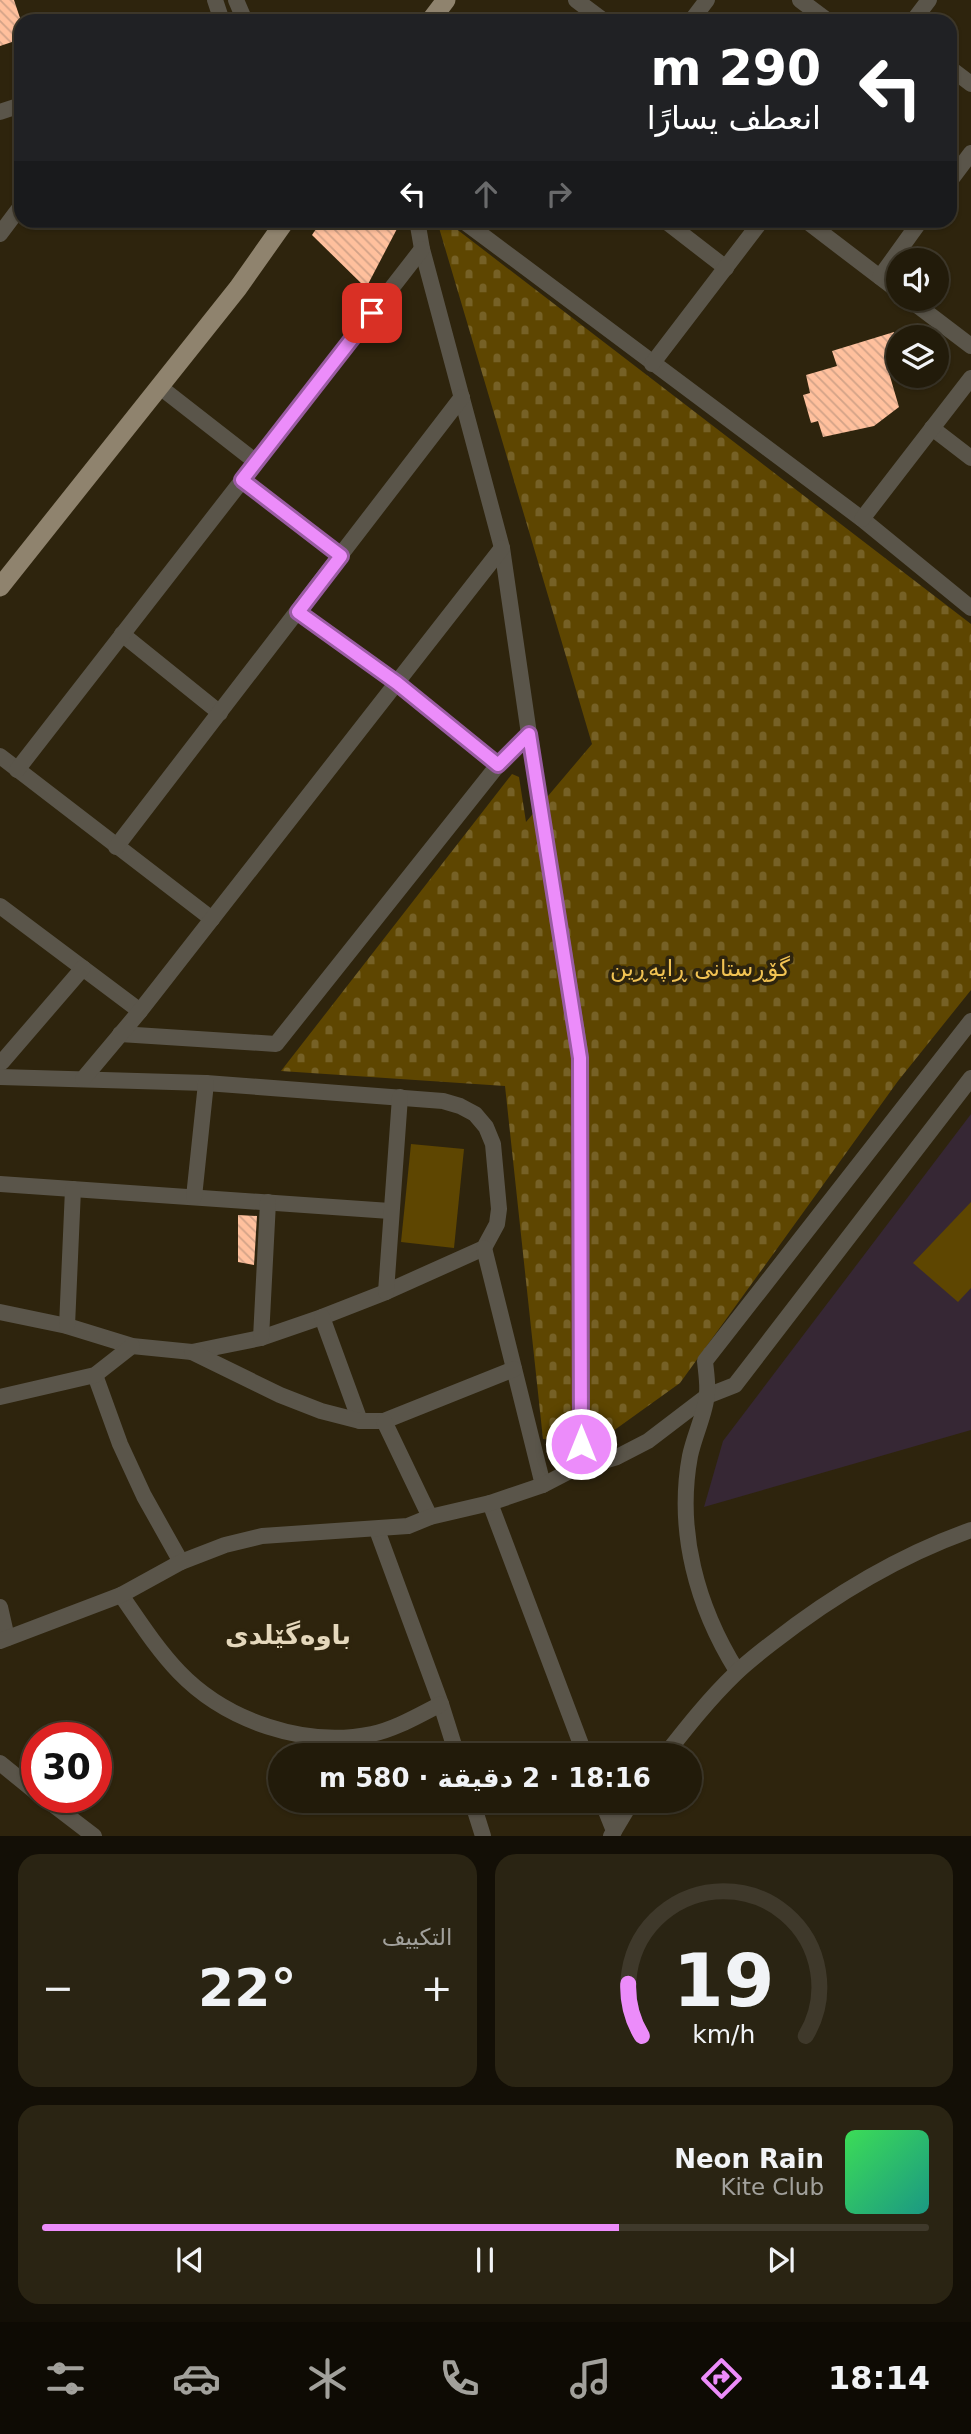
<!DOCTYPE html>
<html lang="ar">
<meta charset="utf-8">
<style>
:root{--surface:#221b0a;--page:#2a2413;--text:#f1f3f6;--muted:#a2a19c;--line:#3f392b;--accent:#ec8cfa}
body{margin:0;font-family:"DejaVu Sans","Noto Naskh Arabic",sans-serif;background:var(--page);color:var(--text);direction:rtl;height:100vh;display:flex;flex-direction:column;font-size:26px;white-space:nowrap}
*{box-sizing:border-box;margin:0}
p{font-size:23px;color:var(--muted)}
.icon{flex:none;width:38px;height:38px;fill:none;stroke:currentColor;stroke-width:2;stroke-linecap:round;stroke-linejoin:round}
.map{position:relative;height:1836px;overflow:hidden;direction:ltr}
.side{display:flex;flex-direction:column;gap:18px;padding:18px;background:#130f06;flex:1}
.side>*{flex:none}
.top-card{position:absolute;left:14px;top:14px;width:943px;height:214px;border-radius:21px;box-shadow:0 2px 5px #0004,0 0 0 2px var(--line);direction:rtl;background:#202124;color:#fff;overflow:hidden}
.tools{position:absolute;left:886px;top:248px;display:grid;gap:14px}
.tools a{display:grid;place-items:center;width:63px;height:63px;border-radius:50%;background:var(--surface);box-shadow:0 2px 5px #0004,0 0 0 2px var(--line);font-size:35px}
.speed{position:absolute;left:21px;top:1722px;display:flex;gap:14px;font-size:35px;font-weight:700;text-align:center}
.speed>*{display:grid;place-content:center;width:91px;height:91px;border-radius:50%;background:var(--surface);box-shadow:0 2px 5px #0004,0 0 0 2px var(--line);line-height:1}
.speed .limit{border:10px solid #d22;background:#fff;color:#111}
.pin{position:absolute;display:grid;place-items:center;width:60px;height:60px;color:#fff;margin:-30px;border-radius:14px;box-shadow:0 4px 10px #0006}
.me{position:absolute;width:77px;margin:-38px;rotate:0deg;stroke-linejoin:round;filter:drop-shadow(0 0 5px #0008)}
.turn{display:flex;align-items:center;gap:24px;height:147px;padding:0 21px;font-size:32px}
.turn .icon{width:91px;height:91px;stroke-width:2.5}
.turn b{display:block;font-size:49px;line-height:60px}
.lanes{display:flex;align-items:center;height:66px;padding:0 21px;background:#0003;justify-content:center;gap:35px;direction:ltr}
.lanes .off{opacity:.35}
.big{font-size:52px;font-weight:700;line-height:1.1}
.side .widget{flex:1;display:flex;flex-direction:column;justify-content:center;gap:10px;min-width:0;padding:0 24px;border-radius:21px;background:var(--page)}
.side .dial{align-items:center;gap:0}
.dial svg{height:182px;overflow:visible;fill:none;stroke:var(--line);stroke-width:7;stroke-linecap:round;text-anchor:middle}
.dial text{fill:var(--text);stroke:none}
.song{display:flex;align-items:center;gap:21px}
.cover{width:84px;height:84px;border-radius:10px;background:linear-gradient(135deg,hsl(130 70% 55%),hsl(170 70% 35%))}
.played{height:7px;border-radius:4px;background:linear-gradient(90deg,var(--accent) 65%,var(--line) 65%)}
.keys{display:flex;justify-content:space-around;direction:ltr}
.heat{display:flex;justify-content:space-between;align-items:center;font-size:38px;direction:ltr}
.side .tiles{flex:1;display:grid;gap:18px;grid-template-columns:1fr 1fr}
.widget:last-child{grid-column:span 2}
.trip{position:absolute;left:268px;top:1743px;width:434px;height:70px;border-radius:35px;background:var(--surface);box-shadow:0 2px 5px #0004,0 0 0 2px var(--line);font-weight:700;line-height:70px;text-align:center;direction:rtl}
.tabs{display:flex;height:112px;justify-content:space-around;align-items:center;background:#0e0b04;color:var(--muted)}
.tabs .icon{width:49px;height:49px}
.tabs .selected{color:var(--accent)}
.tabs b{font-size:32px;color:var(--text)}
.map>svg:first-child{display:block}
.education{fill:#362734}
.cemetery{fill:url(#cemetery-stones)}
.pitch{fill:#5e4601}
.building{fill:url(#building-back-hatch)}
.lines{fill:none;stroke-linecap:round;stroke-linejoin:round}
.minor{stroke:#5a554a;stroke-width:16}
.major{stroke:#8f836e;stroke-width:19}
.route-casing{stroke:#995ba2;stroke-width:18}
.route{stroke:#ec8cfa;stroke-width:12}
.labels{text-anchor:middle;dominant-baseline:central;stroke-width:7;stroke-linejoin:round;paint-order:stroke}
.park-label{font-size:23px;fill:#f2c353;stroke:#2e240d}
.quarter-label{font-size:26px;font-weight:bold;fill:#e5d8bc;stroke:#2e240d}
</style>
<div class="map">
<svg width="971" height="1836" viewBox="0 0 971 1836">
<defs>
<pattern id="cemetery-stones" width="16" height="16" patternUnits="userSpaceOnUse" patternTransform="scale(1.75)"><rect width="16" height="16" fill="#5e4601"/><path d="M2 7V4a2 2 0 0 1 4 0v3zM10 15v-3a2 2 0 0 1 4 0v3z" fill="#766126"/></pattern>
<pattern id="building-back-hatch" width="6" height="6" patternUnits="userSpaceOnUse" patternTransform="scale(1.75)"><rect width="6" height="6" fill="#ffc09d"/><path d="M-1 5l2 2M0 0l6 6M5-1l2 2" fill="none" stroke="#d2a287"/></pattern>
</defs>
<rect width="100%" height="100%" fill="#2e240d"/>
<!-- education -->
<path class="education" d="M971 1114V1430L704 1507 723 1441Z"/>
<!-- cemetery -->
<path class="cemetery" d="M437 221H446L971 624V990L898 1081 680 1383 595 1444 543 1439 505 1086 281 1071 512 774 519 777 526 822 592 744Z"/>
<!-- pitch -->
<g class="pitch">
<path d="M411 1144 464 1149 454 1248 401 1242Z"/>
<path d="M971 1202V1288L958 1302 913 1263Z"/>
</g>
<!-- building -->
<g class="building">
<path d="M0 0H14L21 21V39L0 46Z"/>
<path d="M322 220H393L399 225 366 288 312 235Z"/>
<path d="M894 332 898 352 884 356 899 407 874 426 823 437 818 421 811 423 803 395 810 393 806 375 837 366 832 351Z"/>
<path d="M238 1215 257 1216 254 1265 238 1262Z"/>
</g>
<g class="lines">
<!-- minor -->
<g class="minor">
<path d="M215 0 222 21"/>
<path d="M236 0 245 21"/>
<path d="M576 0 604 21"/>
<path d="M800 0 828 21"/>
<path d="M691 21 707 0"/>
<path d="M913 21 929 0"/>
<path d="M950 68 971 84"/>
<path d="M0 112 21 105"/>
<path d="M950 181 971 153"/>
<path d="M417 220 422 249 502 548 529 734 581 1058V1469"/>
<path d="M462 220 862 519 971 608"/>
<path d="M664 220 726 268"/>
<path d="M805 220 898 291"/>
<path d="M0 234 21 206"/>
<path d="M880 277 921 220"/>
<path d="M909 299 971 346"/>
<path d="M652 364 762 220"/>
<path d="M160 387 256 462"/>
<path d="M932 428 971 458"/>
<path d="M242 480 341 556"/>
<path d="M862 519 971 378"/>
<path d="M298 612 397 683 498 765"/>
<path d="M122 634 220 713"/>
<path d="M0 756 212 919"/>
<path d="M17 770 422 249"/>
<path d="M116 847 462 397"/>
<path d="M0 906 140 1011"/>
<path d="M120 1034 276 1044 498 765 529 734"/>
<path d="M2 1062 83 968"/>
<path d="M0 1077 206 1083 443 1101 460 1106 475 1114 486 1127 493 1144 499 1209 497 1224 484 1248 386 1292 322 1317 261 1338 192 1352 132 1346 67 1326 0 1312"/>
<path d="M83 1079 140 1011 502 548"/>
<path d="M0 1184 390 1211"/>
<path d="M194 1197 206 1083"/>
<path d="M484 1248 543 1485"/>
<path d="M386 1292 400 1097"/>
<path d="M322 1317 360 1421"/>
<path d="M67 1326 73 1189"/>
<path d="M261 1338 268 1202"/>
<path d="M192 1352 280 1395 321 1411 360 1421H384L514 1369"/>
<path d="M95 1375 120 1444 144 1496 181 1562"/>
<path d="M0 1397 95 1375 132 1346"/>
<path d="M384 1421 430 1517"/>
<path d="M490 1503 585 1755"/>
<path d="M377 1530 441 1704 457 1755"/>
<path d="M121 1595C139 1621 157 1649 179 1672 226 1721 305 1748 372 1734 396 1729 419 1715 441 1704"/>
<path d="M0 1607 7 1638"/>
<path d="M0 1641 121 1595 181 1562 225 1545 262 1536 408 1526 430 1517 490 1503 543 1485 570 1471 617 1457 648 1441 707 1396 735 1385 971 1078"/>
<path d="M737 1671C697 1607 676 1531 690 1456 694 1436 706 1412 707 1393 708 1383 706 1372 705 1361L971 1021"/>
<path d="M665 1755C687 1727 709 1699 735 1674 746 1663 759 1653 772 1643 832 1596 898 1556 971 1530"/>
<path d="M0 1763 37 1793"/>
<path d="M43 1797 94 1836"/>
<path d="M472 1801 483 1836"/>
<path d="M602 1801 614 1831"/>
<path d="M611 1836 632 1801"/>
</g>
<!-- major -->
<g class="major">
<path d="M430 21 446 0"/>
<path d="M0 587 238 288 286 220"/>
</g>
</g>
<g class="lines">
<defs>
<path id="route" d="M372 313 242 480 341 556 298 612 397 683 498 765 529 734 580 1058 581 1444"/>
</defs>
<!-- route casing -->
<use href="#route" class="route-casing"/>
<!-- route -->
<use href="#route" class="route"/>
</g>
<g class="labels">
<!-- park labels -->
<g class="park-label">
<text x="700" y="968">گۆڕستانی ڕاپەڕین</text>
</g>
<!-- quarter labels -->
<g class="quarter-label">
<text x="288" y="1635">باوەگێلدی</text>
</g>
</g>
</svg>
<div class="tools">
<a><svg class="icon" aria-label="sound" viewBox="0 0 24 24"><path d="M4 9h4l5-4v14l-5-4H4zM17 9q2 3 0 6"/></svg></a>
<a><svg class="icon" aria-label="layers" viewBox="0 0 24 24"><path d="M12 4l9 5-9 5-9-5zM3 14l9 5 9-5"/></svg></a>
</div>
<div class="speed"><div class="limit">30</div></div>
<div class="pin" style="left:372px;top:313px;background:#d93025"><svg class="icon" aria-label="arrive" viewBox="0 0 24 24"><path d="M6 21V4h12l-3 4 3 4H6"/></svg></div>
<svg class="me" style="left:581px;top:1444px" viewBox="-20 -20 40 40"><circle r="17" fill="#ec8cfa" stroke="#fff" stroke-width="3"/><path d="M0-11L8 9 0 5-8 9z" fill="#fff"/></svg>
<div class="trip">18:16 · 2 دقيقة · 580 m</div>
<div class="top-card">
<div class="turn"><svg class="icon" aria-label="left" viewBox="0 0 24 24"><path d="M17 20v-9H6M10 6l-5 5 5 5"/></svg><div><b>290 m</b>انعطف يسارًا</div></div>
<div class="lanes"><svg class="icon" aria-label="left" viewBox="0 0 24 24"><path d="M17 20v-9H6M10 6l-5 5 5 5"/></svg><svg class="icon off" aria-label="ahead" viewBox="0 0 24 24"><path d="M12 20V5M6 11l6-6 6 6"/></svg><svg class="icon off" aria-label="right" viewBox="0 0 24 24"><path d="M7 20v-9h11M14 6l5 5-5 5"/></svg></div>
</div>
</div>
<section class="side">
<div class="tiles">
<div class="widget dial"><svg viewBox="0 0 100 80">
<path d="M14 69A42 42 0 1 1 86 69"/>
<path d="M14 69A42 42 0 0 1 8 46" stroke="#ec8cfa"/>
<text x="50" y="56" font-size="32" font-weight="700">19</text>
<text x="50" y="72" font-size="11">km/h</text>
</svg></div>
<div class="widget"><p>التكييف</p>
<div class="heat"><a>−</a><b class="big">22°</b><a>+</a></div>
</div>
<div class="widget">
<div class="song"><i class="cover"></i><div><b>Neon Rain</b><p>Kite Club</p></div></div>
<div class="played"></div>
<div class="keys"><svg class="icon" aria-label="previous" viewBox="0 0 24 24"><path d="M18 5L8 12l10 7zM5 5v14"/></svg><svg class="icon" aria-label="pause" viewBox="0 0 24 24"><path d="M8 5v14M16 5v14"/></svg><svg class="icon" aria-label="next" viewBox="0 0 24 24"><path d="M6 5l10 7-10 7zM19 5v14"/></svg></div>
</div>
</div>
</section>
<nav class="tabs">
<b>18:14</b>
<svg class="icon selected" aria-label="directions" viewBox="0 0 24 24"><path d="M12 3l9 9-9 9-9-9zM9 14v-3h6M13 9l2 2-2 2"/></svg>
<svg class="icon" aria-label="music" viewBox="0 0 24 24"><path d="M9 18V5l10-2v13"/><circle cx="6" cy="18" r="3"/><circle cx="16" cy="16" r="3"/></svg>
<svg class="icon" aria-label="phone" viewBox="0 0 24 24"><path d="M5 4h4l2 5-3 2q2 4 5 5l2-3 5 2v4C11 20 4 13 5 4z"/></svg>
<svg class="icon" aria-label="climate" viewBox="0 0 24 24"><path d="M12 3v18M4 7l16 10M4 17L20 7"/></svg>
<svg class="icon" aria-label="car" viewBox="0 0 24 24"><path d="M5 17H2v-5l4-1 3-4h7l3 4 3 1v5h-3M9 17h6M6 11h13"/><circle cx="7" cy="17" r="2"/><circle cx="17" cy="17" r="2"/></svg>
<svg class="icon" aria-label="filters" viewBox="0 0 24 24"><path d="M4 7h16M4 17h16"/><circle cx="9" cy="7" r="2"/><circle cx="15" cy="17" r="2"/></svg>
</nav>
